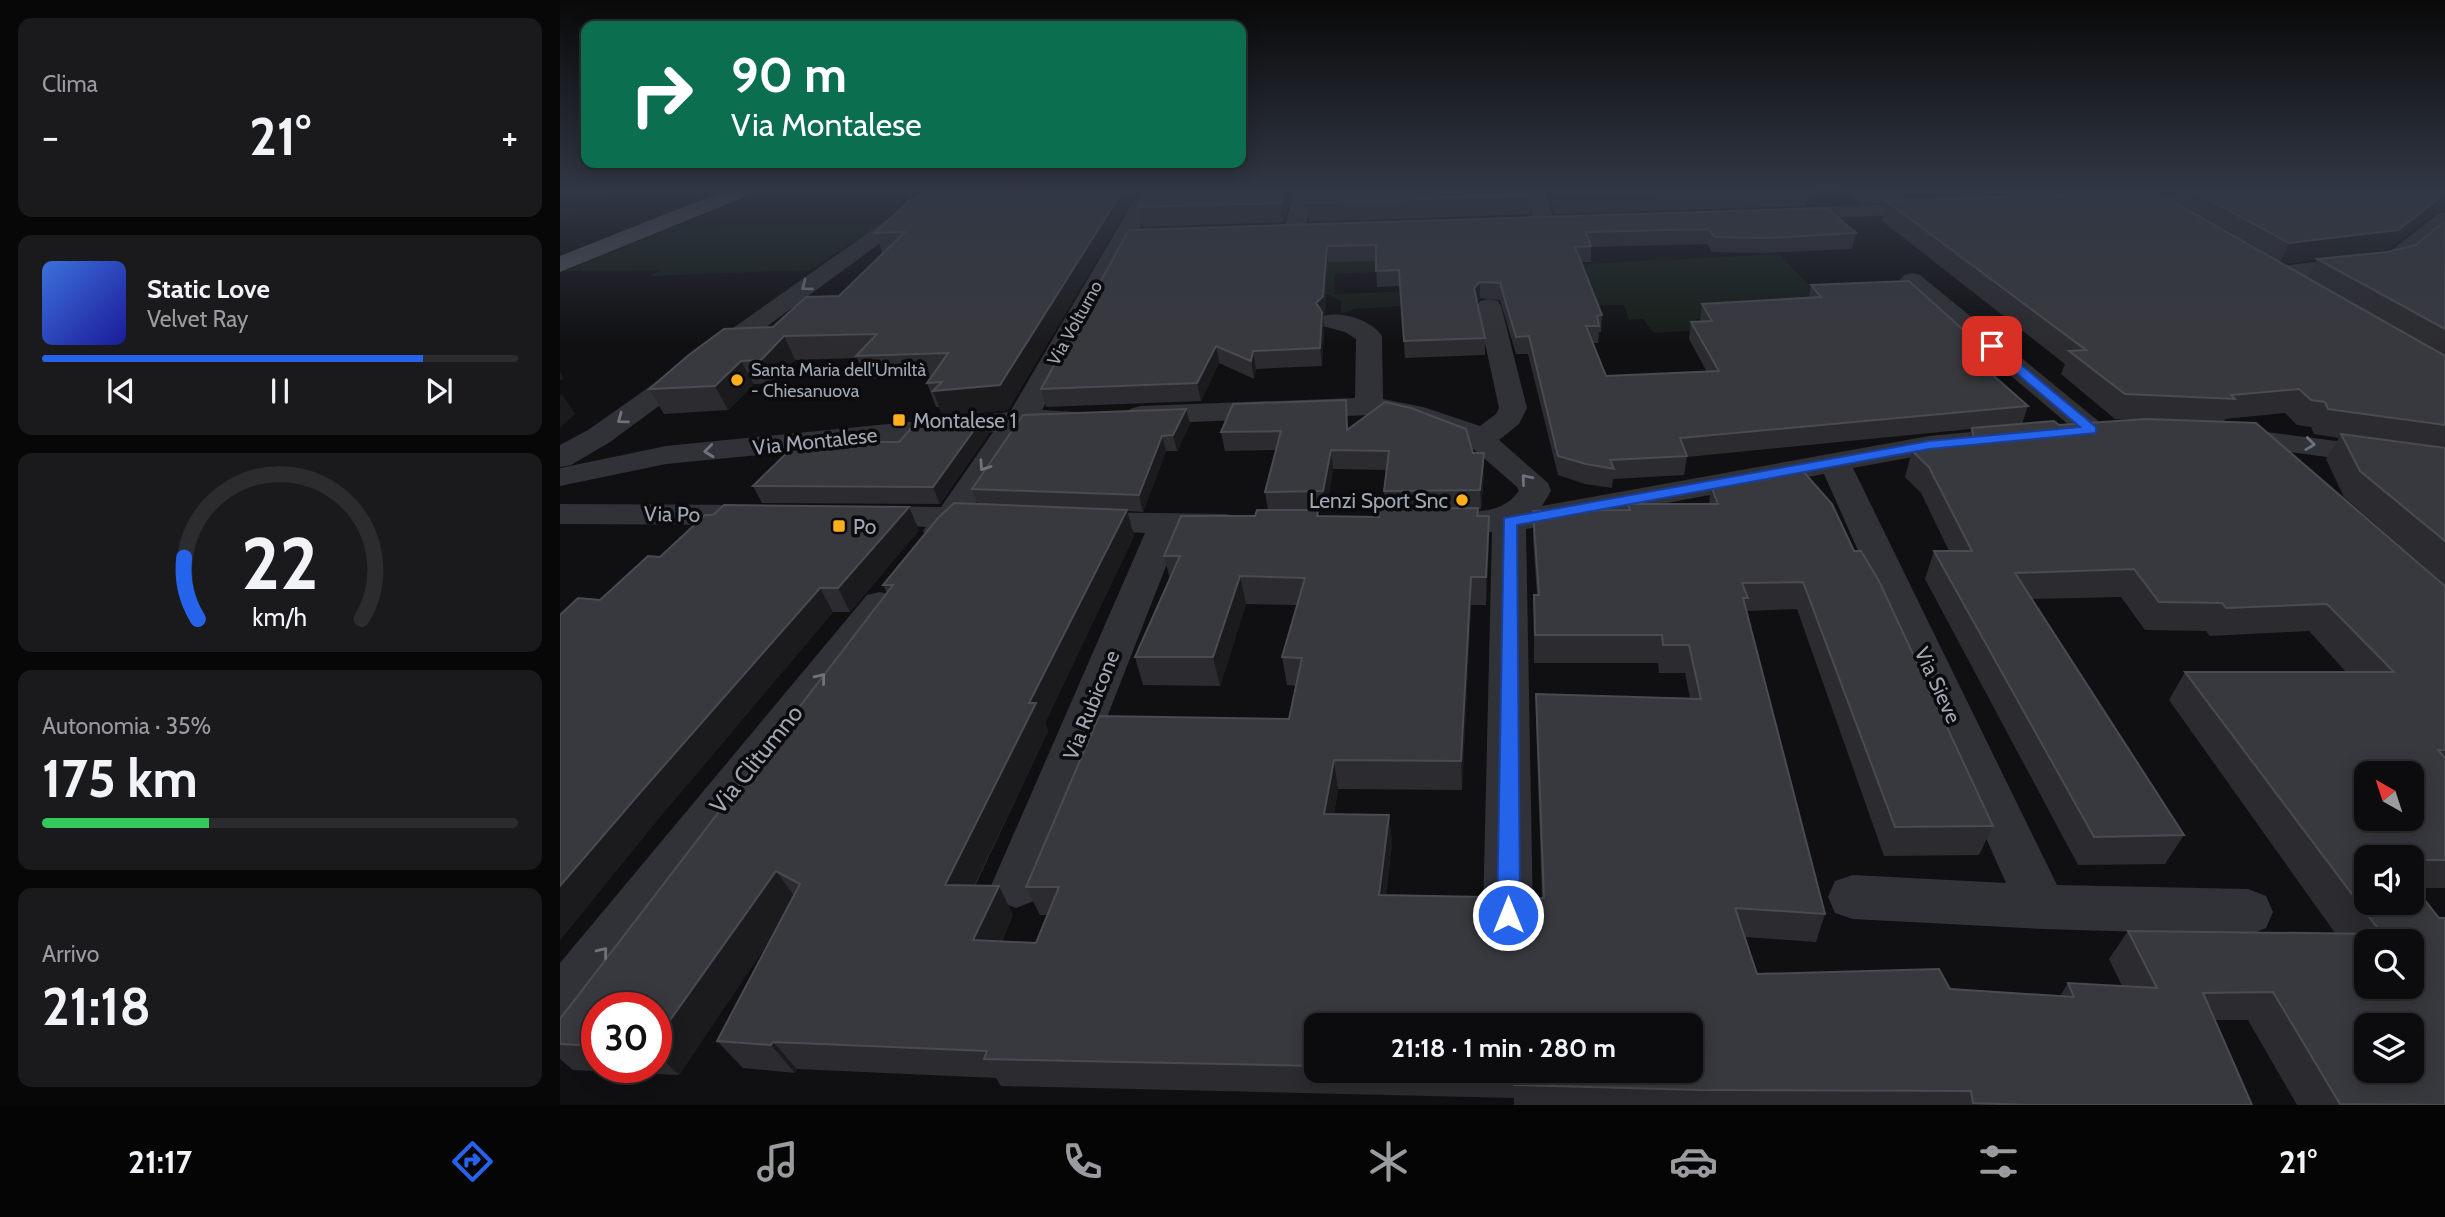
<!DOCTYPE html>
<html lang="it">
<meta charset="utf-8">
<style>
:root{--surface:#0c0c0e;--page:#1a1a1c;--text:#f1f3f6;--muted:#9a9b9e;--line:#2c2c2e;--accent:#2563eb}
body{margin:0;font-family:Cabin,sans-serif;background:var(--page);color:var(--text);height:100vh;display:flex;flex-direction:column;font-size:26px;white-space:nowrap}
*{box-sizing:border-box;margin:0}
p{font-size:23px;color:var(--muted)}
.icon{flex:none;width:38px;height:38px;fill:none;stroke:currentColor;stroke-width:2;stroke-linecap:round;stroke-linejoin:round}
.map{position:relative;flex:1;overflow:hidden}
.drawer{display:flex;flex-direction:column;gap:18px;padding:18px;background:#070708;width:560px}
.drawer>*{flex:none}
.guide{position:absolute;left:21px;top:21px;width:665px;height:147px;border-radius:14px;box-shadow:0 4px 18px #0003,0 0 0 2px var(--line);background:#0b6e4f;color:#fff;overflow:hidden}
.needle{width:46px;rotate:321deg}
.controls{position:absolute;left:1794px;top:761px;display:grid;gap:14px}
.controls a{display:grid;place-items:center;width:70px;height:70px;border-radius:14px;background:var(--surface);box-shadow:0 4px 18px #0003,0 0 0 2px var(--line);font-size:35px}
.speed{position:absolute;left:21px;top:992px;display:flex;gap:14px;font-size:35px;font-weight:700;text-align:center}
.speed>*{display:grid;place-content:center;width:91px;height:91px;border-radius:50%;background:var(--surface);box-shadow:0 4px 18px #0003,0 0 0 2px var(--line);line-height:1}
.speed .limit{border:10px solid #d22;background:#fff;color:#111}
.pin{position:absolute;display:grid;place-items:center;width:60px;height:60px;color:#fff;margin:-30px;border-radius:14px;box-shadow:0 4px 10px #0006}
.me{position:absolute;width:77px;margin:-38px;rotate:0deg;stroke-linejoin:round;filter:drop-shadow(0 0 5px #0008)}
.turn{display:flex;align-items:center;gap:24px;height:147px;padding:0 35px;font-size:32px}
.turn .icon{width:91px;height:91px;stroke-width:2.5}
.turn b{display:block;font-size:49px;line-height:60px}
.big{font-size:52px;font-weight:700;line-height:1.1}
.drawer .card{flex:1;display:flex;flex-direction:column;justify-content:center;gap:10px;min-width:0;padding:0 24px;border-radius:14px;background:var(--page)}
.drawer .dial{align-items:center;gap:0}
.dial svg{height:182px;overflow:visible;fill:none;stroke:var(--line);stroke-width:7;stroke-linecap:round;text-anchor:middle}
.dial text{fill:var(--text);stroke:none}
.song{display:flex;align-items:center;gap:21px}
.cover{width:84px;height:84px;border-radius:10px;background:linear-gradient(135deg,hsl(220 70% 55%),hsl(240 70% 35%))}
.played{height:7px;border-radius:4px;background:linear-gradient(90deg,var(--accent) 80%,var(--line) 80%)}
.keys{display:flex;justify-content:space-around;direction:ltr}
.heat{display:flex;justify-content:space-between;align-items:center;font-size:38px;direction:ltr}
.charge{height:10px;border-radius:5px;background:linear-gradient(90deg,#34c759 35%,var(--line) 0)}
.trip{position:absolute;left:744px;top:1013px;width:399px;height:70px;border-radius:14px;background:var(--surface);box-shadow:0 4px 18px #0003,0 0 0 2px var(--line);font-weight:700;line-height:70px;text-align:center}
.tabs{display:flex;height:112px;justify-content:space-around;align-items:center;background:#050506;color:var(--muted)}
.tabs .icon{width:49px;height:49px}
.tabs .current{color:var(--accent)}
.tabs b{font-size:32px;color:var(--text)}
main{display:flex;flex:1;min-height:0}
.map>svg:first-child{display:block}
.green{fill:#161d17}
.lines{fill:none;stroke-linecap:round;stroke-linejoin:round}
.street{fill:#313237;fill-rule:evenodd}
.primary{fill:#4d4f56;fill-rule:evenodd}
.wall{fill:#2c2c30;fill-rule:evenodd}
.shaded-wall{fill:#1b1b1e}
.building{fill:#38393e;stroke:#484b51;stroke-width:2;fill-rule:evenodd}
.oneway{stroke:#6e727c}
.route{fill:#2563eb;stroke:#184099;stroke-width:2}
.poi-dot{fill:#ffaf1b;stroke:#0b0b0d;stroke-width:2.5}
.labels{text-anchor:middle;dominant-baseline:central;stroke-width:7;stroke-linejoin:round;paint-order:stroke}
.far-street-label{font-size:18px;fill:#a0a7b4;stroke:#0b0b0d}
.far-poi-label{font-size:18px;fill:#a0a7b4;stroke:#0b0b0d;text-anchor:start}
.poi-label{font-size:21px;fill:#a0a7b4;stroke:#0b0b0d;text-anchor:start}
.street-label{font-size:21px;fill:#a0a7b4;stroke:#0b0b0d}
.near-street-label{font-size:24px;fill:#a0a7b4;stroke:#0b0b0d}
</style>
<main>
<section class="drawer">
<div class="card"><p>Clima</p>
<div class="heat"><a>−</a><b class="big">21°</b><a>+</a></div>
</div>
<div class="card">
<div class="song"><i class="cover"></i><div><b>Static Love</b><p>Velvet Ray</p></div></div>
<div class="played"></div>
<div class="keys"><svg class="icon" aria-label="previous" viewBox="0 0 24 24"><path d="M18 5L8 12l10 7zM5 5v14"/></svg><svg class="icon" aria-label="pause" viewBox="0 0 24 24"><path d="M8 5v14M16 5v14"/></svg><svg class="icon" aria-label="next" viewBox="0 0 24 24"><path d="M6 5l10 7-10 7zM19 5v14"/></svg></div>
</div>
<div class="card dial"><svg viewBox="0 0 100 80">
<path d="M14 69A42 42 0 1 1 86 69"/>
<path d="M14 69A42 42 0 0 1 8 42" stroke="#2563eb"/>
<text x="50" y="56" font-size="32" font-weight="700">22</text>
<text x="50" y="72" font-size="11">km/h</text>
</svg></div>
<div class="card"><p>Autonomia · 35%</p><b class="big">175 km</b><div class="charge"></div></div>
<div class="card"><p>Arrivo</p><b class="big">21:18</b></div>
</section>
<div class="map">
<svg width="1885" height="1105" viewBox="0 0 1885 1105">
<rect width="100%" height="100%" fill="#101012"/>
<!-- green -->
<g class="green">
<path d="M0 190H55L0 222Z"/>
<path d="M321 224 249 270 90 276 100 270 4 271 119 225Z"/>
<path d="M1219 254 1263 300 1256 313 1135 319 1143 330 1094 333 1083 319 1069 320 1064 305H1031L1006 265Z"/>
<path d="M755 256 833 260 860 270 775 274 774 294 910 289 842 306 795 309 781 314V301L762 292Z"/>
</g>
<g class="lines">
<!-- street -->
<g class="street">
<path d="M369 190H392L50 442 11 465 0 467V445L28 430Z"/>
<path d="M580 190H600L482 410 517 412 522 418 517 424 468 428 414 506 437 511 442 518 437 525C427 528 412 524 403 528 386 535 391 544 368 538L363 531 366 527 294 523 289 516 294 509 306 506 381 507 433 432 106 464 0 486V468L106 446 450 412Z"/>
<path d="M734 190H754L744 231 734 237 724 231Z"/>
<path d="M966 190H986L994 222 991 226 984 228 974 222Z"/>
<path d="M1674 191 1684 197 1681 201 1566 210 1556 204 1566 198Z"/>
<path d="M1370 203 1380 209 1377 213 1227 220 1217 214 1227 208Z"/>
<path d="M1885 212V228L1844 263 1815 270 1713 281 1702 274 1713 267 1828 253 1878 214Z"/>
<path d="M1352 273 1360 275 1542 424 1547 430 1542 436 1532 439 1522 436 1344 285 1340 280 1344 275Z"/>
<path d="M929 299 938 301 941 306 967 408 959 424 939 440 988 483 991 491 982 506 1369 436 1453 428 1464 431 1468 437 1464 443 1453 446 1369 454 1293 468 1497 885 1688 889 1706 896 1713 912 1706 928 1688 935 1482 929 1293 919 1275 913 1268 897 1275 881 1293 875 1446 883 1264 474 966 529 973 915 966 931 948 938 930 931 923 915 932 532 871 529 866 522 871 515C902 507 937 521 959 491L957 487 902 439 848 421 811 415 580 424 570 421 566 415 570 409 580 406 795 398 796 339 785 332 763 326 760 321 763 316C782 311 811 320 822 336L823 399 863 407 920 426 936 414 939 408 917 306 920 301Z"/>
<path d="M1667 427 1885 455V473L1656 442 1652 436 1656 430Z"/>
<path d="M0 504 201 505 213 508 218 515 213 522 201 525 0 524Z"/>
<path d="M523 512 666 514 678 517 683 524 678 531 666 534 619 533 481 886 474 901 456 908 438 901 431 886 585 533 511 529 506 522 511 515Z"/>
<path d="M320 592 333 595 339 604 333 613 19 1024 0 1031V963L307 595Z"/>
</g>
<!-- primary -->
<path class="primary" d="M166 190H195L192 194 0 272V256Z"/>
</g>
<!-- wall -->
<g class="wall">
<path d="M368 190H578L448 410 383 416 379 407H376L367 383 371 377 306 379 297 358 235 360 213 383 194 384 168 410 104 414 89 389 213 327 279 296 323 254 315 233Z"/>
<path d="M588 190H733L723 222 583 227 578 207Z"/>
<path d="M988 190H1251L1249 193 1246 206 995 214Z"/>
<path d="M1283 190H1630L1510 195 1623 208 1631 190H1885V210L1876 212 1827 250 1789 255 1827 252 1856 245 1885 221V585L1784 497 1766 459 1779 438 1754 434 1751 427 1737 425 1725 413 1665 419 1664 422 1885 586V888H1855L1885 1105H1737L1688 1020H1655L1692 1105H954V1098L441 1086 436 1078 237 1069 235 1073 183 1068 157 1041 211 938 119 1075 13 1070 0 1059V1019L327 593 323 585 418 504 412 489 626 409 630 424 617 451H606L583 512 567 511 574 536 485 723 488 731 415 886 453 915 442 941 476 943 487 915H480L466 887 729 719 737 686 727 685 722 657 737 605 686 604 660 686 583 685 575 657 610 579 604 556 708 510 705 492 716 450 665 451 661 432 788 419V429L913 453H924V472L921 509H918V516L929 543 926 605H911L902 790 778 789 774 814 829 815 832 844 826 895 929 905 949 912 968 905 982 898 976 722V694L1130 698 1125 673H1099L1098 663H974V595H977L973 538V511L1068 510V504H1149L1151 486 1294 551 1433 826 1419 855 1324 856 1237 609 1186 611 1265 914 1256 942 1185 937 1197 974 1500 996 1508 983 1562 986 1549 959 1568 931 1775 933 1609 700 1625 672H1786L1749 631 1650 636 1646 631 1585 630 1561 597 1472 599 1624 835 1605 864 1518 865 1365 579 1374 551H1389L1361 493 1345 477 1352 451 1407 442 1411 429 1127 457 1124 475 1053 479 1052 488 1025 484 998 475 968 354H956L940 300 920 298 917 302 925 338V355L845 358 840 286 817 287 816 261 768 262 765 313 763 315 764 329 762 366 696 369 694 379 659 363 641 401 486 407 481 389 569 230 1267 208 1296 233 1292 249 1204 253 1152 252 1147 244 1031 247V262H1021L1042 315 1041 332H1039L1038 343H1033L1046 376 1147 372 1129 339 1131 322H1140L1142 304 1249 298 1251 285 1438 361 1433 375 1468 406 1462 424 1499 425 1570 420 1555 419 1501 374 1505 364 1322 221 1326 203 1300 204ZM1757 259 1747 278 1722 264 1745 261ZM773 469 827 470 824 491 826 509 819 517 759 516 758 511H766ZM1806 858H1852V903ZM37 1008H96V1068H37ZM756 1026 1130 1071H756Z"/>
<path d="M970 195V214L749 222 747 203Z"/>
<path d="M422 419 428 435 380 504 202 503 193 486Z"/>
<path d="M359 530 290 612H273L99 818 0 940V615L40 600 100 557Z"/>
</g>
<!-- shaded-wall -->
<g class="shaded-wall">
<path d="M563 190H578L448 410 383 416 373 391Z"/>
<path d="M725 190H733L723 222 720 203Z"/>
<path d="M1885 194V210L1876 212 1827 250 1719 264 1729 243Z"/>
<path d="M767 246 768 262 765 313 763 315 764 329 762 366 756 303Z"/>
<path d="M920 282V298L915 305 914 288Z"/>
<path d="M224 336 235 360 213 383 201 360Z"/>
<path d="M656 346 659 363 641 401 637 383Z"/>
<path d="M693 351 696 369 694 379 691 361Z"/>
<path d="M181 361 194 384 168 410 155 386Z"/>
<path d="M0 372 4 378 0 381Z"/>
<path d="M2 394 15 414 0 428V395Z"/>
<path d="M626 409 630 424 617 451 613 435Z"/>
<path d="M422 419 428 435 380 504 373 487Z"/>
<path d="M602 436 606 451 583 512 579 495Z"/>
<path d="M771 450 773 469 766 511 763 491Z"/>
<path d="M924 453V472L921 509 920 490Z"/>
<path d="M349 507 359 530 290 612 278 588Z"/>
<path d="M567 510 574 536 485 723 488 731 401 913 385 885 469 703Z"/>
<path d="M929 516V543L926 605V577Z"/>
<path d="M680 576 686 604 660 686 653 657Z"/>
<path d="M911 577V605L902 790 901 761Z"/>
<path d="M260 588 273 612 99 818 0 940V886L79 794Z"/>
<path d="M774 760 778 789 769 843 764 814Z"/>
<path d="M829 815 832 844 823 923 819 895Z"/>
<path d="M216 871 237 900 119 1075 96 1053V1040Z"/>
<path d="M439 886 453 915 429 968 413 940Z"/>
<path d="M213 1042 237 1069 235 1073 211 1045Z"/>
</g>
<!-- building -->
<g class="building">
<path d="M368 190H563L440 385 373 391 382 382 367 383 388 353 296 356 317 334 224 336 201 360 181 361 155 386 89 389 130 354 164 329 213 327 246 297 279 296 345 232 315 233 349 201Z"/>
<path d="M588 190H725L720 203 578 207Z"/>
<path d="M750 190H969L970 195 747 203Z"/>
<path d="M994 190H1146L996 195Z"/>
<path d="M1631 190H1885V194L1838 230 1729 243Z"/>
<path d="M1596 192 1885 356V425L1768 409 1765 402 1751 400 1739 389 1671 395 1675 399 1565 394 1509 351 1526 350 1326 201Z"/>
<path d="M1267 208 1296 233 1207 238 1154 237 1149 229 1026 232 1031 246 1015 247 1042 315 1037 316 1039 326H1026L1046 376 1159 371 1131 322 1152 321 1142 304 1261 297 1251 285 1349 281 1438 361 1418 362 1468 406 1120 438 1127 456 1050 460 1054 469 1026 464 998 456 969 336 956 337 940 283 920 282 914 288 925 338 844 341 839 270 816 271V245L767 246 763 296 756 303 762 312 760 348 693 351 691 361 656 346 637 383 481 389 569 230Z"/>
<path d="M1885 221V329L1757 259 1827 252 1856 245Z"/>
<path d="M786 400 787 430 825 402 851 408 906 429 913 453H924L920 490 824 491 829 451 771 450 763 491 705 492 721 431 661 432 673 404Z"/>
<path d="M626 409 613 435 602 436 579 495 412 489 463 415Z"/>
<path d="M422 419 373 487 193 486 238 442H339L354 425Z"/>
<path d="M1587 419 1696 423 1885 586V750H1878L1885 758V860H1852V858H1806V903H1852V884L1879 918H1885V1105L1780 1104 1713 992 1643 993 1692 1105H1468L1413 1103 1411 1091 1140 1090 954 1085V1071H1130V1026H756V1066L424 1059 427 1051 213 1042 211 1045 157 1041 240 884 216 871 96 1040V1008H37V1046L0 1044V1019L333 585H323L378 518 394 503 567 510 469 703H476L385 885 439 886 413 940 476 943 499 887H466L539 716 729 719 742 658 722 657 745 578 680 576 653 657H575L620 556H604L621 516H695L697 510H758L757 516 819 517 820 509 918 508 917 516H929L926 577H911L901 761 774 760 764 814 829 815 819 895 924 897 929 905 949 912 968 905 972 898H984L976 694 1141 699 1129 645H1103L1102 635H975L974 595H979L973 511 1070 510 1068 504H1158L1151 486 1242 470 1272 504 1294 551H1301L1319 581 1433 826 1335 827 1243 582 1182 583 1188 598H1183L1265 914 1175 908 1197 974 1379 969 1390 989 1514 997 1508 983 1597 988 1568 931 1822 934 1625 672H1834L1767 604 1666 608 1662 603 1599 602 1574 569 1455 573 1624 835 1534 837 1374 551H1412L1369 467 1352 451 1414 441 1412 428 1494 421 1499 425ZM1806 774H1852V819H1806ZM1806 942H1852V987H1806ZM1806 1026H1852V1071H1806Z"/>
<path d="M1781 434 1885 448V541L1800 471Z"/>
<path d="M164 505 349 507 278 588H260L79 794 0 886V615L18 598 40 600 88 556 100 557 145 515H153Z"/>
</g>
<!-- one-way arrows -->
<defs><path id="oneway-chevron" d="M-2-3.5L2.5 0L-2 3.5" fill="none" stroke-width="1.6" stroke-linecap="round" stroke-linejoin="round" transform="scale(1.75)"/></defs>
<g class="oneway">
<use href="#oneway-chevron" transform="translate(246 286) rotate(144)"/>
<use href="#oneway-chevron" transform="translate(62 419) rotate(144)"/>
<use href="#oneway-chevron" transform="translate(1750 444) rotate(7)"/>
<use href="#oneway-chevron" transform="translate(149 451) rotate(174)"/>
<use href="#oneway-chevron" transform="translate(424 466) rotate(124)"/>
<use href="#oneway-chevron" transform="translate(966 479) rotate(-130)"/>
<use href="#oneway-chevron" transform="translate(261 678) rotate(-51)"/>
<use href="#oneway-chevron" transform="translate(43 952) rotate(-51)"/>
</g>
<!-- sky -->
<linearGradient id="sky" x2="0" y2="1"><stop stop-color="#09090a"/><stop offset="0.55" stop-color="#313744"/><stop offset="1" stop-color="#313744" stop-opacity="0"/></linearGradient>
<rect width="1885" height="345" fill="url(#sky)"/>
<!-- route -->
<path class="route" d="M1428 344H1436L1536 427V433L1369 449 957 525 960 915 956 922 948 925 940 922 937 915 944 518 1369 441 1520 427 1428 349Z"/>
<!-- markers -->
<g class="poi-dot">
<circle cx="177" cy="380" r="7"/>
<rect x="332" y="413" width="14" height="14" rx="3.5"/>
<circle cx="902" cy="500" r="7"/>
<rect x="272" y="519" width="14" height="14" rx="3.5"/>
</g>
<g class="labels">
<!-- far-street labels -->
<g class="far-street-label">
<text transform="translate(515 323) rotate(-61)">Via Volturno</text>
</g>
<!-- far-poi labels -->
<g class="far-poi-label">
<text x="191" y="370">Santa Maria dell'Umiltà<tspan x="191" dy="21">- Chiesanuova</tspan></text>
</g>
<!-- poi labels -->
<g class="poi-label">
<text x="353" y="420">Montalese 1</text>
<text x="888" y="500" text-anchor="end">Lenzi Sport Snc</text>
<text x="293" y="526">Po</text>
</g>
<!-- street labels -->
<g class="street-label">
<text transform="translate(255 441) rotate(-6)">Via Montalese</text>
<text transform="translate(112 514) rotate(1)">Via Po</text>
<text transform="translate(1378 685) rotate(65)">Via Sieve</text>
<text transform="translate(531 705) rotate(-68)">Via Rubicone</text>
</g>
<!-- near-street labels -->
<g class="near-street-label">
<text transform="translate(196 759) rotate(-51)">Via Clitumno</text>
</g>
</g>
</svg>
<div class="controls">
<a><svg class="needle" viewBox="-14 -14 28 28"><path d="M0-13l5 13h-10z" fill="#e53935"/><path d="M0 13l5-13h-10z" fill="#9a9b9e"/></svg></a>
<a><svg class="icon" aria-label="sound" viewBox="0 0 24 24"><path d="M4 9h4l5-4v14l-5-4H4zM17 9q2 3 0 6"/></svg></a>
<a><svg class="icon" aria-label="search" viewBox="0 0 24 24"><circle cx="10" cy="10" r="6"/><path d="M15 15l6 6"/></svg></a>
<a><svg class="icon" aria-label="layers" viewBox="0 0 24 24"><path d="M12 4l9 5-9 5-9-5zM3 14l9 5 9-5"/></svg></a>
</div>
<div class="speed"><div class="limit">30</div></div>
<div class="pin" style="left:1432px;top:346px;background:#d93025"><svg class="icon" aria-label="arrive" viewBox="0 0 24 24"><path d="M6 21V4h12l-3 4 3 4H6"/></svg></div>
<svg class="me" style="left:948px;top:915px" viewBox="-20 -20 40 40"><circle r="17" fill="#2563eb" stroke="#fff" stroke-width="3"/><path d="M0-11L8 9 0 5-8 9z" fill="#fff"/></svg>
<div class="trip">21:18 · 1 min · 280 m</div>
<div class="guide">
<div class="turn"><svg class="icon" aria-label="right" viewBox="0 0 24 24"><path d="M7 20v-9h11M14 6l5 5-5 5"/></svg><div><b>90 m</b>Via Montalese</div></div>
</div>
</div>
</main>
<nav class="tabs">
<b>21:17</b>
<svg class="icon current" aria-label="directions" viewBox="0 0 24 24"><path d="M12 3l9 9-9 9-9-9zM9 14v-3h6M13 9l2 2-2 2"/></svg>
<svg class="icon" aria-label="music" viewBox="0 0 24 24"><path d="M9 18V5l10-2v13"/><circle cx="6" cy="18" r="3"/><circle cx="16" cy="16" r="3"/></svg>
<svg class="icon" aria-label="phone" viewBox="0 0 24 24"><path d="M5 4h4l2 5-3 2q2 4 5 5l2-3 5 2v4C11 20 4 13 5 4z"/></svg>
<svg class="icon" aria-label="climate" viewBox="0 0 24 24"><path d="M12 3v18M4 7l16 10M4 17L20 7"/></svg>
<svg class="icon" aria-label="car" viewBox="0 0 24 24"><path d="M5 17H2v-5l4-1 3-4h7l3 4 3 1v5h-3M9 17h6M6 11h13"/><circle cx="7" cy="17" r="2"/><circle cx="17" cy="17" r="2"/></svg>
<svg class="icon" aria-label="filters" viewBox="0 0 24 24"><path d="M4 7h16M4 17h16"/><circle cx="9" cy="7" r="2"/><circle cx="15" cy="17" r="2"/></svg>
<b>21°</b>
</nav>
